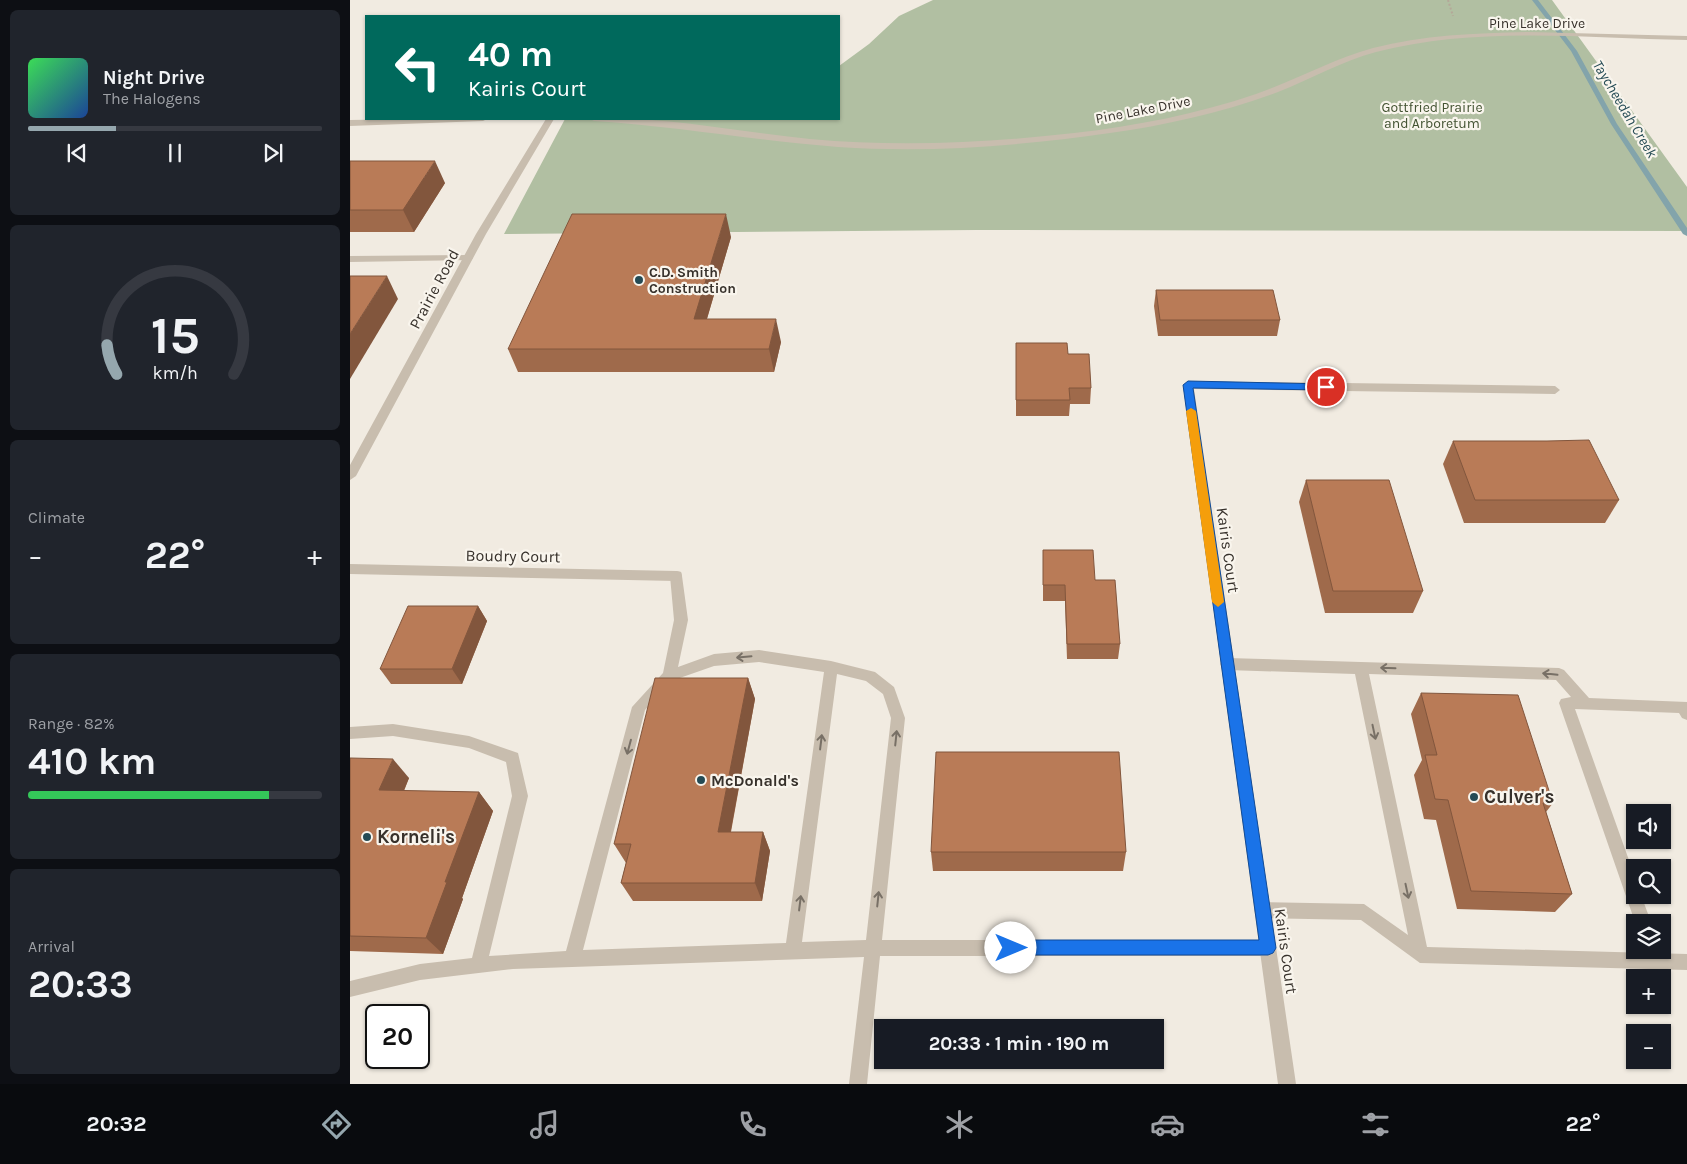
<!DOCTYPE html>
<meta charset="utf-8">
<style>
:root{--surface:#171b24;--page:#20242c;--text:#f1f3f6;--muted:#9ea1a6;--line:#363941;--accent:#95a7ae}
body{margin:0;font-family:Karla,sans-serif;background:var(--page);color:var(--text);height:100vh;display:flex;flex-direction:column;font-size:19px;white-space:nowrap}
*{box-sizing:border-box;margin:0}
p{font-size:16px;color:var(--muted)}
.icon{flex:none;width:28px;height:28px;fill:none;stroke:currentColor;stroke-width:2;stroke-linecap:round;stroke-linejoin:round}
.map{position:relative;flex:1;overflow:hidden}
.drawer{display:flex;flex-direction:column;gap:10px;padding:10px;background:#0d0f14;width:350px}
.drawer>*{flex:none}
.guide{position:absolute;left:15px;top:15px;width:475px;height:105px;border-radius:0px;box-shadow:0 1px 4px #0004;background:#00695c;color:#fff;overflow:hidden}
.buttons{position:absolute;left:1276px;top:804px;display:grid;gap:10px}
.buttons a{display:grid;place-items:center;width:45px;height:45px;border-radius:0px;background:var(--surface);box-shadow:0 1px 4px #0004;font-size:25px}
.speed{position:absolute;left:15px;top:1004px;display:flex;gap:10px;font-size:25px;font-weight:700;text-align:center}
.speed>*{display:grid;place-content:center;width:65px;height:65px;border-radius:50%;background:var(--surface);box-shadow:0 1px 4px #0004;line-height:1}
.speed .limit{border:2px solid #111;border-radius:8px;background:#fff;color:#111}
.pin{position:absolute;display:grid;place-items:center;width:42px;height:42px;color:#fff;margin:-21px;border:2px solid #fff;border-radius:50%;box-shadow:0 1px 5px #0007}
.me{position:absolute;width:55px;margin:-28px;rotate:90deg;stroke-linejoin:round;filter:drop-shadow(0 0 4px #0008)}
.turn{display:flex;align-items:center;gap:18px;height:105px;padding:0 20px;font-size:22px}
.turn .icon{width:65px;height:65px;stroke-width:2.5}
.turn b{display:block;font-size:35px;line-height:42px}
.big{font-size:38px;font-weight:700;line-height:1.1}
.drawer .widget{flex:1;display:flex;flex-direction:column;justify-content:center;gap:8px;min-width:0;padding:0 18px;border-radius:8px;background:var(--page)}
.drawer .dial{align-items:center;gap:0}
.dial svg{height:130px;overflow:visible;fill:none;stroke:var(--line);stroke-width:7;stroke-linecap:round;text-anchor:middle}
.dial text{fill:var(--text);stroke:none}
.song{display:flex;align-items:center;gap:15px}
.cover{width:60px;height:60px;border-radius:8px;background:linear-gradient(135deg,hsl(130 70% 55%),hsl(220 70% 35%))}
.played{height:5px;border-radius:2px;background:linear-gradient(90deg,var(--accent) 30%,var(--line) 30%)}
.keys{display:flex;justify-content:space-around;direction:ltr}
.heat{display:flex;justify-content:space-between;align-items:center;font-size:28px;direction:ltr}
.charge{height:8px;border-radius:4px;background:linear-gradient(90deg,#34c759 82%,var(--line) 0)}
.trip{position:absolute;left:524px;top:1019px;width:290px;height:50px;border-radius:0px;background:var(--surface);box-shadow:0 1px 4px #0004;font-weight:700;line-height:50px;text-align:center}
.menu{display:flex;height:80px;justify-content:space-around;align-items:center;background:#090b0e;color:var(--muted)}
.menu .icon{width:35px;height:35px}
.menu .selected{color:var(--accent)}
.menu b{font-size:22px;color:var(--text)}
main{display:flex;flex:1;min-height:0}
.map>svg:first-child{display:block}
.green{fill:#b1bfa2}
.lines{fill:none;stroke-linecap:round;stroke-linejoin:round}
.stream{fill:#83a4ab;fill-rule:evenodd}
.path{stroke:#b4a898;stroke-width:2;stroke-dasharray:2 2;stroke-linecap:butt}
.service{fill:#c8bdae;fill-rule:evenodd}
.minor{fill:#c8bdae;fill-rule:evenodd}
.wall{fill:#9f6a4b}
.shaded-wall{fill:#82563d}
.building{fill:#b97b57;stroke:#82563d}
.oneway{stroke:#787066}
.route{fill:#1a73e8;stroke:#114b97}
.slow{fill:#f59e0b}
.poi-dot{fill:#254b55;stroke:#f9f5ed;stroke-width:2}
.labels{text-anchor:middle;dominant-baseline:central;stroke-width:4.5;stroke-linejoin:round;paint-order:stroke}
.far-street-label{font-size:14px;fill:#37312b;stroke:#f9f5ed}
.far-park-label{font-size:14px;fill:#435332;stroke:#f9f5ed}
.far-poi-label{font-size:14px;font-weight:bold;fill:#37312b;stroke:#f9f5ed;text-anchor:start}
.far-water-label{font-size:15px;font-style:italic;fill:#254b55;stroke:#f9f5ed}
.street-label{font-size:16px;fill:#37312b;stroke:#f9f5ed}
.poi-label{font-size:16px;font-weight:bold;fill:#37312b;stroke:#f9f5ed;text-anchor:start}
.near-poi-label{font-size:19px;font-weight:bold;fill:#37312b;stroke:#f9f5ed;text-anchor:start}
</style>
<main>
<section class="drawer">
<div class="widget">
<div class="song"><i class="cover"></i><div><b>Night Drive</b><p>The Halogens</p></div></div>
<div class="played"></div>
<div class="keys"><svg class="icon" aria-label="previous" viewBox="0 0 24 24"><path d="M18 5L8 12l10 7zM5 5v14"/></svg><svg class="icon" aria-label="pause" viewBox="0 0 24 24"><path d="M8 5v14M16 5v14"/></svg><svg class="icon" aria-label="next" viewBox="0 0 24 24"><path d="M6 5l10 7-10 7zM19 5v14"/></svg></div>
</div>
<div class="widget dial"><svg viewBox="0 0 100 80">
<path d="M14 69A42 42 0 1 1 86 69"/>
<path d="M14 69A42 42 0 0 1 8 51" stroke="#95a7ae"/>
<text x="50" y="56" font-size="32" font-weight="700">15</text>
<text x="50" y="72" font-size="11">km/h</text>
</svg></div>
<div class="widget"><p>Climate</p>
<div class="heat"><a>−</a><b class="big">22°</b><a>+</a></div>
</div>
<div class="widget"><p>Range · 82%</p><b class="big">410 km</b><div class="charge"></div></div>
<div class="widget"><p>Arrival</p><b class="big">20:33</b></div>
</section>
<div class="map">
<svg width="1337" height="1084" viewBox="0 0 1337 1084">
<rect width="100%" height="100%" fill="#f1ebe1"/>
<!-- green -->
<path class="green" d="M583 0H1202L1337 187V231L626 230 154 234 215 119H489V66L519 44 549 16Z"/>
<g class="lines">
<!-- stream -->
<path class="stream" d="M1182 0H1188L1227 51 1267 124 1337 228V236L1333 234 1261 124 1221 51Z"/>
<!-- path -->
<path class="path" d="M1098 0 1103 16"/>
<!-- service -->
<g class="service">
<path d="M118 255 123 258 121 260 0 262V256Z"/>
<path d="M326 571 331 572 332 576 338 620 328 667 364 654 409 650 481 661 525 672 544 687 555 718 532 940H918L924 942 926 948 924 954 918 956H530L517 1084H499L514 957 163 969 70 980 0 997V981L70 964 122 958 162 796 156 762 119 748 43 736 0 739V727L43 724 119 736 168 753 178 796 139 956 216 951 282 707 313 673 324 620 320 576 321 572ZM409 662 474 672 436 943 233 950 295 710 324 680 364 666ZM487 674 516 681 533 694 541 718 516 940 452 942Z"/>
<path d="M877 658 1209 668 1214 670 1239 698 1337 702V720L1332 718 1329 713 1225 709 1285 877V895H1291L1301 922H1285L1209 703 1211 699 1221 697 1206 680 1019 674 1077 947 1337 954V970L1070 963 1011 920 912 918 906 916 904 910 906 904 912 902 1014 904 1058 935 1005 674 877 670 872 668 870 664 872 660Z"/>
</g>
<!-- minor -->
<g class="minor">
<path d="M1180 32 1337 36V40C1235 38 1126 26 1026 52 992 61 961 79 928 92 874 112 817 125 760 133 670 146 579 153 488 147 406 141 326 126 244 121L240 119C313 115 387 132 460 139 548 147 636 143 724 133 786 126 847 114 906 94 946 80 983 59 1023 48 1074 35 1128 33 1180 32Z"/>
<path d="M58 119H137L133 121 0 126V120Z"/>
<path d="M196 119H204L136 234 6 476 0 480V465L126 234Z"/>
<path d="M838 381 1205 386 1210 390 1205 394 844 389 946 1084H928L833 385Z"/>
<path d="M0 564 326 571 331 572 332 576 331 580 326 581 0 574Z"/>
</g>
</g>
<!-- wall -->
<g class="wall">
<path d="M0 161 95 183 64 232H0Z"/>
<path d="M381 237 357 319 431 342 424 372H168L158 349Z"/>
<path d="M806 290 930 320 927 336H808L804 306Z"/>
<path d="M666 343 718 354 741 388 740 404H720L719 416H666Z"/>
<path d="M1103 441 1269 500 1255 523H1114L1093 464Z"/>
<path d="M956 480 1073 591 1063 613H975L949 502Z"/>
<path d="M693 550 745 580 770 644 768 659H717L715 601H693Z"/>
<path d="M128 606 137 621 112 684H41L30 669Z"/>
<path d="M398 678 405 699 381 832H413L420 851 412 901H283L271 883 276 863 264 844Z"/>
<path d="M1071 693 1203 803 1196 812 1222 894 1205 912 1107 909 1086 820 1074 819 1064 775 1072 760 1061 714Z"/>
<path d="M0 758 59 778 54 791 129 792 143 811 112 898 113 899 93 954 0 951Z"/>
<path d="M581 852H776L773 871H583Z"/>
</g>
<!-- shaded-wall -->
<g class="shaded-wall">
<path d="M85 161 95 183 64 232 53 210Z"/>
<path d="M376 214 381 237 350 342 344 319Z"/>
<path d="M37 276 48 299 0 379V334Z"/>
<path d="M426 319 431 342 424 372 419 349Z"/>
<path d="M128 606 137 621 112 684 102 669Z"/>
<path d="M398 678 405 699 377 851 368 832Z"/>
<path d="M43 759 59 778 46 809 29 790Z"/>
<path d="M129 792 143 811 112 898 113 899 93 954 76 938 95 882Z"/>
<path d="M413 832 420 851 412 901 405 883Z"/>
</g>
<!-- building -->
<g class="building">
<path d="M0 161H85L53 210H0Z"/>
<path d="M222 214H376L344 319H426L419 349H158Z"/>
<path d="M0 276H37L0 334Z"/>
<path d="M806 290H923L930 320H810Z"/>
<path d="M666 343H717L718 354H739L741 388H719L720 400H666Z"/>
<path d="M1239 440 1269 500H1125L1103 441H1197Z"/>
<path d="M956 480H1039L1073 591H983Z"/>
<path d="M693 550H743L745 580H765L770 644H717L715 585H693Z"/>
<path d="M58 606H128L102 669H30Z"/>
<path d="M305 678H398L368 832H413L405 883H271L281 844H264Z"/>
<path d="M1071 693 1168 695 1203 803H1193L1222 894 1121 891 1098 800 1085 799 1075 755H1087Z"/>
<path d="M586 752H769L776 852H581Z"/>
<path d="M0 758 43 759 29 790 129 792 95 882H97L76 938 0 936Z"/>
</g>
<!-- one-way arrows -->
<defs><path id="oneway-shaft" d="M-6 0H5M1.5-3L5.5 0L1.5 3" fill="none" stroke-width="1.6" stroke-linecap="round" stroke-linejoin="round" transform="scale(1.25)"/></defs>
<g class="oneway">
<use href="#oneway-shaft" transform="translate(394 657) rotate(175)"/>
<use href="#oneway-shaft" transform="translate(1038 668) rotate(-178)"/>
<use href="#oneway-shaft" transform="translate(1200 674) rotate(-174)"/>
<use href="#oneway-shaft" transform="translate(1024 732) rotate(78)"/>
<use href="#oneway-shaft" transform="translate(546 738) rotate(-84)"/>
<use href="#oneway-shaft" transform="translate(471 742) rotate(-83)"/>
<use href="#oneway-shaft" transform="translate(279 747) rotate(105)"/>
<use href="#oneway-shaft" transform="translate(1057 891) rotate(78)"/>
<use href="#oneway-shaft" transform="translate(528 899) rotate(-84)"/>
<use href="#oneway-shaft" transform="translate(450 903) rotate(-83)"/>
</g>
<!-- route -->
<path class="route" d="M838 381 976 384 980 387 976 390 843 388 926 948 923 953 918 955H661L656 953 654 948 656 943 661 940H909L833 385Z"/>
<!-- slow -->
<path class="slow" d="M841 408 846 411 874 602 868 607 862 602 836 411Z"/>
<!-- markers -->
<g class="poi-dot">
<circle cx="289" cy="280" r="5"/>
<circle cx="351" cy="780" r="5"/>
<circle cx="1124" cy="797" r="5"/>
<circle cx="17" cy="837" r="5"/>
</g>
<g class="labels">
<!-- far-street labels -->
<g class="far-street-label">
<text x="1187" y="23">Pine Lake Drive</text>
<text transform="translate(793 110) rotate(-11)">Pine Lake Drive</text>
</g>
<!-- far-park labels -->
<g class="far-park-label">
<text x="1082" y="107">Gottfried Prairie<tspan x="1082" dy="16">and Arboretum</tspan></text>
</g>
<!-- far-poi labels -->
<g class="far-poi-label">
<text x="299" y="272">C.D. Smith<tspan x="299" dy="16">Construction</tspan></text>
</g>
<!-- far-water labels -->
<g class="far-water-label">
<text transform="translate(1275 109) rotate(59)">Taycheedah Creek</text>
</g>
<!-- street labels -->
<g class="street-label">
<text transform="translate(84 289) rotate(-62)">Prairie Road</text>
<text transform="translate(878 550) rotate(82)">Kairis Court</text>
<text transform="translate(163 556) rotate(1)">Boudry Court</text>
<text transform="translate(936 951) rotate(82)">Kairis Court</text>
</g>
<!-- poi labels -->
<g class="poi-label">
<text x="361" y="780">McDonald's</text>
</g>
<!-- near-poi labels -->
<g class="near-poi-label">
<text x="1134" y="797">Culver's</text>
<text x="27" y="837">Korneli's</text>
</g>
</g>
</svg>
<div class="buttons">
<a><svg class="icon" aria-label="sound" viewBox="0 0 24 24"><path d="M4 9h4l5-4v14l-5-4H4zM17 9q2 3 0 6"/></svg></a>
<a><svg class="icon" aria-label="search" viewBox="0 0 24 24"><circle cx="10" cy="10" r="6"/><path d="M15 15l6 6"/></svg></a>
<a><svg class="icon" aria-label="layers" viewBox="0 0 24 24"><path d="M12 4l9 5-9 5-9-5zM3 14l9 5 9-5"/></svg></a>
<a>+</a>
<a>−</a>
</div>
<div class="speed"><div class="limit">20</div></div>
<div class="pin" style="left:976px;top:387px;background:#d93025"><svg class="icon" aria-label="arrive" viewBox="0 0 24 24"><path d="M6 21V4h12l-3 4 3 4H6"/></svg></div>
<svg class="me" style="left:661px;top:948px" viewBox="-20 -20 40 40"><circle r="19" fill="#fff"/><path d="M0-13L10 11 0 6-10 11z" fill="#1a73e8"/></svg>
<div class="trip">20:33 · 1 min · 190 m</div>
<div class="guide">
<div class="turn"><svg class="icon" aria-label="left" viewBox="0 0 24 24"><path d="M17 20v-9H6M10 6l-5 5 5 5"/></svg><div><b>40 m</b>Kairis Court</div></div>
</div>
</div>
</main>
<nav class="menu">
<b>20:32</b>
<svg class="icon selected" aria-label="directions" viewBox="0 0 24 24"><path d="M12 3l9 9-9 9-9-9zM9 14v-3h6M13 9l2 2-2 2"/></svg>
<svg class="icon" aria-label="music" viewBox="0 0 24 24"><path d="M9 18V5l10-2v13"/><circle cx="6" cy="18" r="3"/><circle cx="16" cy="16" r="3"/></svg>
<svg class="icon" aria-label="phone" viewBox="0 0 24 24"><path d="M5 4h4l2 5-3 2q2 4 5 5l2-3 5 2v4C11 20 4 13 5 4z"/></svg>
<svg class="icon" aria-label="climate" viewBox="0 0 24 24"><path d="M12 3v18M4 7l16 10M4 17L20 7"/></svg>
<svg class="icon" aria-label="car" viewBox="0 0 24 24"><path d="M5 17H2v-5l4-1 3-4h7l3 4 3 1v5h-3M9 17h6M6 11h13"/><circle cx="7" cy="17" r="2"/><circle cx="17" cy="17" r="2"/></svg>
<svg class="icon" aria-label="filters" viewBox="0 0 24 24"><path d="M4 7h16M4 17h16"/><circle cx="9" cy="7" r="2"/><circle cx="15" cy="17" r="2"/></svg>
<b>22°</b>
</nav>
